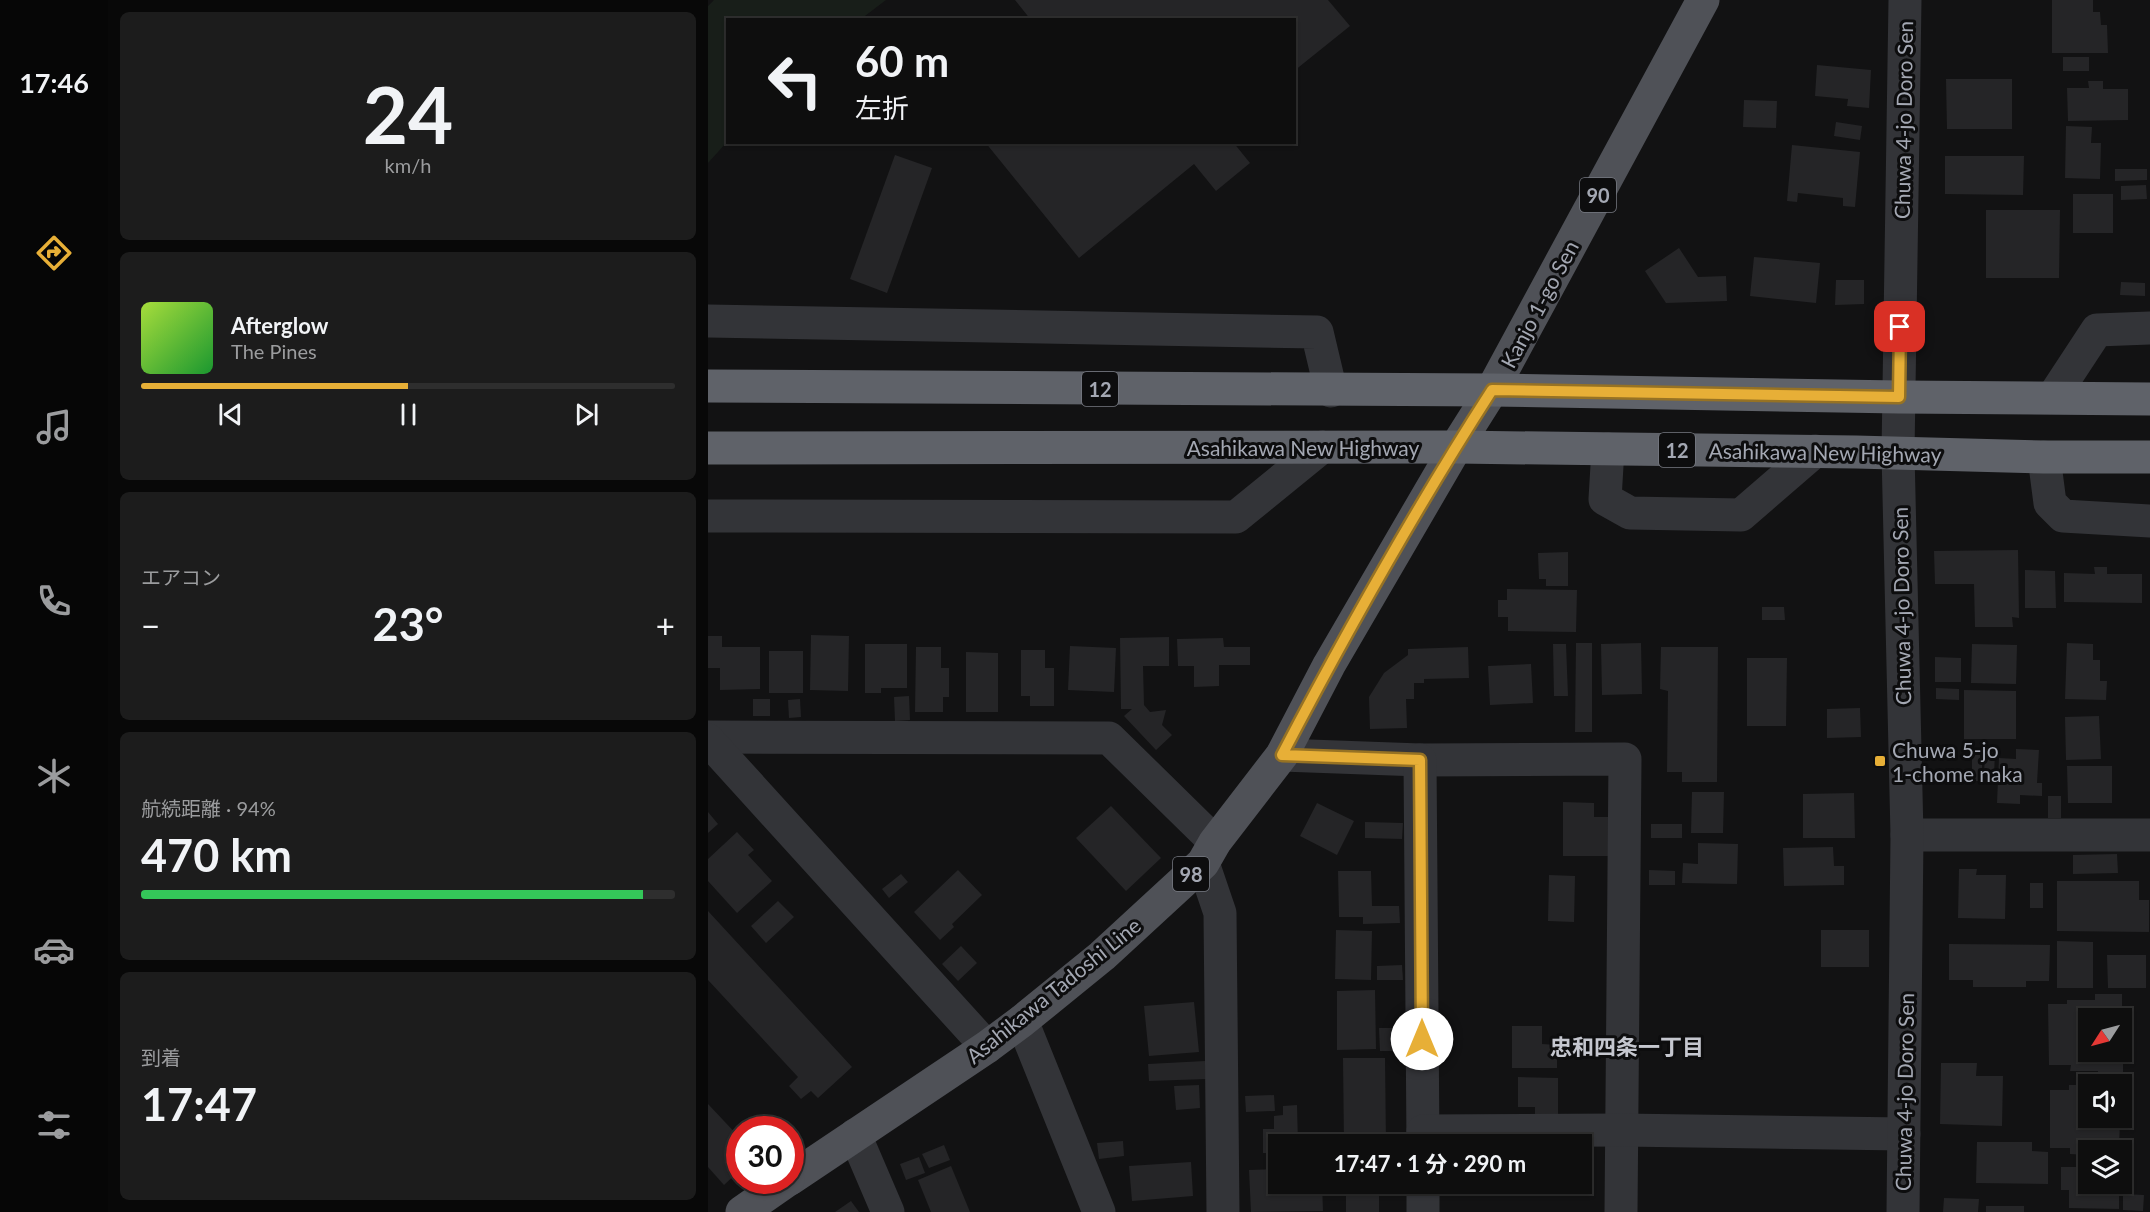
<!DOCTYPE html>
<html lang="ja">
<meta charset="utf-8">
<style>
:root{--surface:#0e0e0e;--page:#1c1c1c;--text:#f1f3f6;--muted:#9b9c9e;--line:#2e2e2e;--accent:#e7af37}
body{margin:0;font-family:Lato,"Noto Sans JP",sans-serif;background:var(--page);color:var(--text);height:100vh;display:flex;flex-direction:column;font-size:22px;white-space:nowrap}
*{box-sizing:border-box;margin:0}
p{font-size:20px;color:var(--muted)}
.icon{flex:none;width:33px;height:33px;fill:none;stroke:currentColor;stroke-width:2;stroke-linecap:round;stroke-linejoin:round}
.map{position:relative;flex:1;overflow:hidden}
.drawer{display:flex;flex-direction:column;gap:12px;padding:12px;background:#080808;width:600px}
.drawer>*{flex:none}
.hud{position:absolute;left:18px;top:18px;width:570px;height:126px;border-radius:0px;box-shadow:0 2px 4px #0004,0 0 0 2px var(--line);background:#0e0e0e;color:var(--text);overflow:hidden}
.needle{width:39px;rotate:234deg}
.fabs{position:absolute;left:1370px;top:1008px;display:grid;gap:12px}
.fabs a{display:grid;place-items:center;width:54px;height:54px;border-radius:0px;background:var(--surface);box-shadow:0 2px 4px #0004,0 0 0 2px var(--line);font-size:30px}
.speed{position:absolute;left:18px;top:1116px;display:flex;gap:12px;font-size:30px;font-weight:700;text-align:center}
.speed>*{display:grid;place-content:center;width:78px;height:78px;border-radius:50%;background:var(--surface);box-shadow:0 2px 4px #0004,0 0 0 2px var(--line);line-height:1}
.speed .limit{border:9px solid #d22;background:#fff;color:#111}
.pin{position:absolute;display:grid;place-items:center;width:51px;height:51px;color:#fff;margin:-26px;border-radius:12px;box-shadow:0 3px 9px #0006}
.me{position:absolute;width:66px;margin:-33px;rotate:0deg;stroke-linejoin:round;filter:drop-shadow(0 0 4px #0008)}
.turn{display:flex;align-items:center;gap:21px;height:126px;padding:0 30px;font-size:27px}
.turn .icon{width:78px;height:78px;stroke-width:2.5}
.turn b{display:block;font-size:42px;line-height:51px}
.big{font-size:45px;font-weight:700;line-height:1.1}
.drawer .widget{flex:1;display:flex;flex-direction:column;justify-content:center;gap:9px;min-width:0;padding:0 21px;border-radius:9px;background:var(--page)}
.drawer .dial{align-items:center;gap:0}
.dial b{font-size:78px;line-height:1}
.song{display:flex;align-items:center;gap:18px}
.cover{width:72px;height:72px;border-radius:9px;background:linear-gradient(135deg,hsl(80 70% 55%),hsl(130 70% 35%))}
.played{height:6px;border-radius:3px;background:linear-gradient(90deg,var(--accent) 50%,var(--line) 50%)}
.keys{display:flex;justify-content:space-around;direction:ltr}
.heat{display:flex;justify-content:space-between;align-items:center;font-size:33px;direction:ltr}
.charge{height:9px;border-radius:4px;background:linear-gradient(90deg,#34c759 94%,var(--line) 0)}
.trip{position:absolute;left:560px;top:1134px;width:324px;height:60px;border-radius:0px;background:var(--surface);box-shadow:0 2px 4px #0004,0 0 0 2px var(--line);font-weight:700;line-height:60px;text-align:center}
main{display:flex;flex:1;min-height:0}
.tab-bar{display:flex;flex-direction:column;width:108px;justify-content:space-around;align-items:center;background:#060606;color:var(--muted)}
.tab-bar .icon{width:42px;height:42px}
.tab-bar .current{color:var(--accent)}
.tab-bar b{font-size:27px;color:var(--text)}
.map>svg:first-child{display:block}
.green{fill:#181e19}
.building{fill:#252527}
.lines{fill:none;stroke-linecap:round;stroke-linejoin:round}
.street{stroke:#333438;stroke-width:33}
.primary{stroke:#4f5157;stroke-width:33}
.highway{stroke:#5f6269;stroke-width:33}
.route-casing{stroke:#967224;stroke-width:15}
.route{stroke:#e7af37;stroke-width:10}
.poi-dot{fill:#e7af37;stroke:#0d0d0e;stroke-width:2}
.labels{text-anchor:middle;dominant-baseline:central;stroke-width:6;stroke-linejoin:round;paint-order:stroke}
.shield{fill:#0d0d0e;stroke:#777a82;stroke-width:1.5}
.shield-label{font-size:20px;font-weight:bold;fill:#a4a8b3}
.street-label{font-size:21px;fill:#a4a8b3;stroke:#0d0d0e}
.poi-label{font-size:21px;fill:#a4a8b3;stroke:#0d0d0e;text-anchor:start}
.neighbourhood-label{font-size:22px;font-weight:bold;fill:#c5c7cf;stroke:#0d0d0e}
</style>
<main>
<nav class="tab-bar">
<b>17:46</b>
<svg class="icon current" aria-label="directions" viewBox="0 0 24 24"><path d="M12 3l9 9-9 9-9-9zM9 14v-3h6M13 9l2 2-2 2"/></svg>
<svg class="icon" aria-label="music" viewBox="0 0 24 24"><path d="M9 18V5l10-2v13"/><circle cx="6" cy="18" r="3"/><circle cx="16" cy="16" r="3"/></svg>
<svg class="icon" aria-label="phone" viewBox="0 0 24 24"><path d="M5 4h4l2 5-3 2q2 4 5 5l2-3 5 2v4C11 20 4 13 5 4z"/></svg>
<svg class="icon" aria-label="climate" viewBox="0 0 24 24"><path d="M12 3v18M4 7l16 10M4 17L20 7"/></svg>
<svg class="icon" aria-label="car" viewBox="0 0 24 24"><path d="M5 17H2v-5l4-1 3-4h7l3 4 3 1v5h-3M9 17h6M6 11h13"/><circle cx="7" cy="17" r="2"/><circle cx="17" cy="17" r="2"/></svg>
<svg class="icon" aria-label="filters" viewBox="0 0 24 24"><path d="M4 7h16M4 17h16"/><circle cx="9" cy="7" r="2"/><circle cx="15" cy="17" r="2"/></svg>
</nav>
<section class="drawer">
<div class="widget dial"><b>24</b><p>km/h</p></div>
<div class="widget">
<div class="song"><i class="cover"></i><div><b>Afterglow</b><p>The Pines</p></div></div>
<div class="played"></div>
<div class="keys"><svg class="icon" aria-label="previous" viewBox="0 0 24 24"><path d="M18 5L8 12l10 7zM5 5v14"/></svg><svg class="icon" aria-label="pause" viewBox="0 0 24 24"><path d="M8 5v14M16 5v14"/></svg><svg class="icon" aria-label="next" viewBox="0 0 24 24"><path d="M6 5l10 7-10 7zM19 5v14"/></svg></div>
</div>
<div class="widget"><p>エアコン</p>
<div class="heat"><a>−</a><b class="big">23°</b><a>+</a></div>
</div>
<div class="widget"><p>航続距離 · 94%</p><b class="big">470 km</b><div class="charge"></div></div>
<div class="widget"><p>到着</p><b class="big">17:47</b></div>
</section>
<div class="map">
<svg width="1442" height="1212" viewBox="0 0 1442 1212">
<rect width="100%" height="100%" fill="#121213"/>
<!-- green -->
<path class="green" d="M6 0H178L153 19 20 20 19 142 0 163V6Z"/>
<!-- building -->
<g class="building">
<path d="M307 0H620L642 26 586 71V20H323Z"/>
<path d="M1344 0H1385V12H1392L1393 25H1399L1400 53H1344Z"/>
<rect x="1355" y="57" width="26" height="14"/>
<path d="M1109 65 1163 70 1161 108 1139 106 1140 99 1107 96Z"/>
<path d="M1238 79H1304V129H1239Z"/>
<path d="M1380 81H1395V89H1420V120L1360 121 1359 88H1381Z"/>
<path d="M1036 100 1069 101 1068 128 1035 127Z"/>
<path d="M1128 122 1154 126 1152 140 1126 136Z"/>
<path d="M1358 126 1384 127 1383 143H1393L1392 179 1357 178Z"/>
<path d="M277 142H525L542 163 508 191 486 164 371 258Z"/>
<path d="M1084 145 1152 152 1147 207 1135 206V198L1090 193 1089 202 1079 201Z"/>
<path d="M187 155 224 168 179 293 142 279Z"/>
<path d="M1237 156H1316L1315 195 1237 194Z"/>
<path d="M1407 169H1439V180L1407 181Z"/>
<path d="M1438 185 1439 199 1413 200V186Z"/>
<rect x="1365" y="194" width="40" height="39"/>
<path d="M1278 210H1352L1351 278H1278Z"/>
<path d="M971 248 990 277 1018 276 1019 301 958 303 937 271Z"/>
<path d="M1046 257 1112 263 1108 303 1042 296Z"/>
<path d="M1128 280H1156V304L1127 305Z"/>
<path d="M1413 282 1437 283V296L1412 295Z"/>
<path d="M1310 550 1311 618 1304 617 1305 627H1267L1266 584H1227L1226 551Z"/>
<path d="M860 552V586H838V579H831L830 553Z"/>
<path d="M1386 567H1399V574H1434V603L1356 602V573L1387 574Z"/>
<path d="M1317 570 1347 571 1348 608H1317Z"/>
<path d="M799 589 869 590 868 632 800 631V617H790V600H799Z"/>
<path d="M1054 607H1076L1077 620H1054Z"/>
<path d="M103 635 141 636 140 691 102 690Z"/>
<path d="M0 636H14V647H52V689L12 690V668H0Z"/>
<path d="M461 637V666H435L436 705 442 712 458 710 454 725 464 735 448 750 416 716 424 709H413L412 638Z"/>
<path d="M515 638 516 647H542V665H511V686L486 687V666H470L469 639Z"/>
<path d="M868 643H884V732H867Z"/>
<path d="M933 643 934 694 894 695 893 644Z"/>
<path d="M1359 643 1385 644V660H1392V681H1399L1398 700 1357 699Z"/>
<path d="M157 644H199V688H173V693H157Z"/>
<path d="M845 644H858L860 696H846Z"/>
<path d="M1264 644 1309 645 1308 684 1263 683Z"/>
<path d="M362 646 408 648 406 692 360 690Z"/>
<path d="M208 647H233V668H241V697H235V712H207Z"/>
<path d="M760 647 761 678 716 679V683H706V699H698L699 728 662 729 661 697 676 673 700 655V649Z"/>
<path d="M953 647H1010L1009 782H974V772H959L960 691 952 689Z"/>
<path d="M313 650H337V668H346V706H322V696H313Z"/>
<rect x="61" y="651" width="34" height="42"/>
<path d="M258 652 290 653V712H258Z"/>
<path d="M1227 657 1253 658V682H1227Z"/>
<path d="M1039 658H1079L1078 726H1039Z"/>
<path d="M823 664 825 703 782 705 780 666Z"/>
<path d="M1228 688 1251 689V700L1228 699Z"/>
<path d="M1256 690 1308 691V739H1256Z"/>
<path d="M201 696 202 720 187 721 186 697Z"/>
<rect x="45" y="699" width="17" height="17"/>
<path d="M92 699 93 717 81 718 80 700Z"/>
<path d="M1152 708 1153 737 1119 738V709Z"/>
<path d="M1391 716 1393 759 1358 760 1357 717Z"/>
<path d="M1308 749 1331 750 1329 783H1334V796L1312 795V804L1289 803 1291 758 1308 759Z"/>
<path d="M1277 752H1287L1286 776H1276Z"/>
<rect x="1264" y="755" width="10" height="26"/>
<path d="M1359 766H1404V803H1360Z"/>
<path d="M984 792H1016L1015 833H983Z"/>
<path d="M1146 793 1147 838H1095V794Z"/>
<rect x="1340" y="796" width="13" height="22"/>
<path d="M855 802 886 803V817H902V856H855Z"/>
<path d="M609 803 646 821 629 855 592 836Z"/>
<path d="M403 806 453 858 418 891 368 838Z"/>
<path d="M0 812 10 824 0 833Z"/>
<path d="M657 822 695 823 694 839 657 838Z"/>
<rect x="943" y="824" width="31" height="14"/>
<path d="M29 832 46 850 40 855 64 881 29 913 0 881V859Z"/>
<path d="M990 843 1030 844 1029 884 974 883 975 863 990 864Z"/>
<path d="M1125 847 1126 866H1136V885L1076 886 1075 848Z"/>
<path d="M1409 854 1410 873 1365 874V855Z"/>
<path d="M1251 869H1269L1268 875H1298L1297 919 1250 918Z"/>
<path d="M250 870 274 895 244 924 246 927 232 940 206 912Z"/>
<path d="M941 870 967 871V885H941Z"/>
<path d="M630 871H663L664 906H691L692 923 655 924V917H631Z"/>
<path d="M193 874 200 882 181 898 174 889Z"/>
<path d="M841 875 867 876 866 922 840 921Z"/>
<path d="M1349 881H1431V900H1441V932L1349 931Z"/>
<rect x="1322" y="883" width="13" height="25"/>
<path d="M70 901 86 917 58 943 43 926Z"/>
<path d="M0 911 144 1067 110 1098 103 1091 93 1099 81 1086 90 1077 0 980Z"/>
<path d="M628 930 664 931 663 980 627 979Z"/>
<rect x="1113" y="930" width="48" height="37"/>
<path d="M1349 941 1385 942V988H1349Z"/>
<path d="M1241 944 1342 945 1341 981H1318V987H1265V980H1241Z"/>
<path d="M253 946 269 963 250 981 234 964Z"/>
<path d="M1399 955H1438V988H1400Z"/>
<path d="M694 965 695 980H669V966Z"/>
<path d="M667 990 668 1049 629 1050V991Z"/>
<path d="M1387 994H1414V1018H1380V1052H1415V1076H1390V1071H1362L1363 1065H1341L1340 1004H1359V1000H1387Z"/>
<path d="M486 1002 491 1052 441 1056 436 1006Z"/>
<path d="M804 1026H834V1044L849 1045V1068H804Z"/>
<path d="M671 1028H693V1051H672Z"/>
<path d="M635 1058H677L678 1144H636Z"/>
<path d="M497 1061 498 1079 441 1081 440 1064Z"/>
<path d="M1233 1063H1269L1268 1076H1295L1294 1126 1232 1124Z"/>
<path d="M810 1077 850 1078V1114H827V1107H810Z"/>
<rect x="1389" y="1082" width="23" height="2"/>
<path d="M491 1085 492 1108 468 1110 466 1086Z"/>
<path d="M1361 1085H1380V1118H1412L1411 1150H1380V1155L1362 1154V1148H1342V1090H1361Z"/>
<path d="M566 1095 567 1111 538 1112 537 1096Z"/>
<path d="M0 1104 32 1138V1170L16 1185 0 1167Z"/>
<path d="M589 1105 590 1144H570V1153H555V1129H566V1116L575 1115V1106Z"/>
<path d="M415 1141 416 1156 391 1159 389 1143Z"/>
<path d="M1269 1142H1324V1151L1340 1152V1184L1268 1183Z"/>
<path d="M236 1145 242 1160 221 1168 214 1154Z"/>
<path d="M211 1157 217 1173 198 1180 192 1164Z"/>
<path d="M483 1162 485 1196 424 1201 421 1166Z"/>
<path d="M243 1166 262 1212H223L210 1180Z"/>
<path d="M1353 1167H1380V1184H1411V1209L1361 1208V1190H1353Z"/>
<path d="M570 1169V1184H614L615 1211 543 1212 541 1170Z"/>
<rect x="638" y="1184" width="33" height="28"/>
<path d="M1415 1194 1436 1195 1435 1211 1415 1210Z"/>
<path d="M1236 1198 1271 1199 1270 1212H1235Z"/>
<path d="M143 1201 151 1212H127Z"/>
<rect x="1278" y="1206" width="38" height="6"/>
</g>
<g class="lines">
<!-- street -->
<g class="street">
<path d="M0 321 609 332 623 391"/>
<path d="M1345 397 1389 330 1442 328"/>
<path d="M900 449 897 499 922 513 1033 515 1107 451"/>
<path d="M1336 457 1342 503 1355 516 1442 521"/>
<path d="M0 516 528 517 614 447"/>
<path d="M0 737 401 738 507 842"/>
<path d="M0 740 279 1047"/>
<path d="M574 755 712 760 917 759 913 1212"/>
<path d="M712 760 715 1144"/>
<path d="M1199 835H1442"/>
<path d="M495 863 512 913 515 1212"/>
<path d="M314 1021 391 1212"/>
<path d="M715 1131 914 1130 1196 1134"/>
<path d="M147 1135 180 1212"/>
<path d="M715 1184V1212"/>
<path d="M1195 1212 1199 835 1190 453 1197 0"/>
</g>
<!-- primary -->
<g class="primary">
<path d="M82 1179 279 1047 314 1021 394 956 495 863 507 842 574 755 621 665 748 447 784 390 995 0"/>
<path d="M34 1212 80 1180"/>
</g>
<!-- highway -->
<g class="highway">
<path d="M0 386 784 390 1191 397 1442 399"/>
<path d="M0 448 748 447 1148 452 1336 457H1442"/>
</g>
</g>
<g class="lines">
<defs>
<path id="route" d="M714 1039 712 760 574 755C639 631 708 508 784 390L1191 397 1192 327"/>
</defs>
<!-- route casing -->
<use href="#route" class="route-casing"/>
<!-- route -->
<use href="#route" class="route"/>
</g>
<!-- markers -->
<rect class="poi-dot" x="1166" y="755" width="12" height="12" rx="3"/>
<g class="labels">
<!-- shield labels -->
<g class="shield">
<rect x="872" y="178" width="36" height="34" rx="4.5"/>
<rect x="374" y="372" width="36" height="34" rx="4.5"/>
<rect x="951" y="433" width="36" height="34" rx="4.5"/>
<rect x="465" y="857" width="36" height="34" rx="4.5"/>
</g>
<g class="shield-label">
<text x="890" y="195">90</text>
<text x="392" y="389">12</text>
<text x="969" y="450">12</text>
<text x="483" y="874">98</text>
</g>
<!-- street labels -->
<g class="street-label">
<text transform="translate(1195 120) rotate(-89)">Chuwa 4-jo Doro Sen</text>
<text transform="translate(831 304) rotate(-62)">Kanjo 1-go Sen</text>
<text x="595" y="447">Asahikawa New Highway</text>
<text transform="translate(1117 452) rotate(1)">Asahikawa New Highway</text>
<text transform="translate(1193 606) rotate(-91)">Chuwa 4-jo Doro Sen</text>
<text transform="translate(345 990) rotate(-39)">Asahikawa Tadoshi Line</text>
<text transform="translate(1196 1092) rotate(-89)">Chuwa 4-jo Doro Sen</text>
</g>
<!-- poi labels -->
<g class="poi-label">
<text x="1184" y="749">Chuwa 5-jo<tspan x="1184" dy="24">1-chome naka</tspan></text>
</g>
<!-- neighbourhood labels -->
<g class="neighbourhood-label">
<text x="919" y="1046">忠和四条一丁目</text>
</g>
</g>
</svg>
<div class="fabs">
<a><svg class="needle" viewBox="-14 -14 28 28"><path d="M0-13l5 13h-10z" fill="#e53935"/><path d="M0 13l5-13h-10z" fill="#9b9c9e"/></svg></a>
<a><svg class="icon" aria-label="sound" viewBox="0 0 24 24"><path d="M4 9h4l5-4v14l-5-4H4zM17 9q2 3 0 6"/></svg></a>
<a><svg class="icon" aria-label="layers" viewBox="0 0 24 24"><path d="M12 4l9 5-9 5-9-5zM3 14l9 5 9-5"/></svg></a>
</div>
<div class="speed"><div class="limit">30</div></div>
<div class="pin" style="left:1192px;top:327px;background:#d93025"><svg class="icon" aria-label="arrive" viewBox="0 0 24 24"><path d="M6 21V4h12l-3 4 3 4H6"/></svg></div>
<svg class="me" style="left:714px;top:1039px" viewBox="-20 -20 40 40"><circle r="19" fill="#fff"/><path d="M0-13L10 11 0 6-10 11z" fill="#e7af37"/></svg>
<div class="trip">17:47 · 1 分 · 290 m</div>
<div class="hud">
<div class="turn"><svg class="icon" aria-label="left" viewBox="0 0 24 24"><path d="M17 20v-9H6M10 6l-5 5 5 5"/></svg><div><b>60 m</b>左折</div></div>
</div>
</div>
</main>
